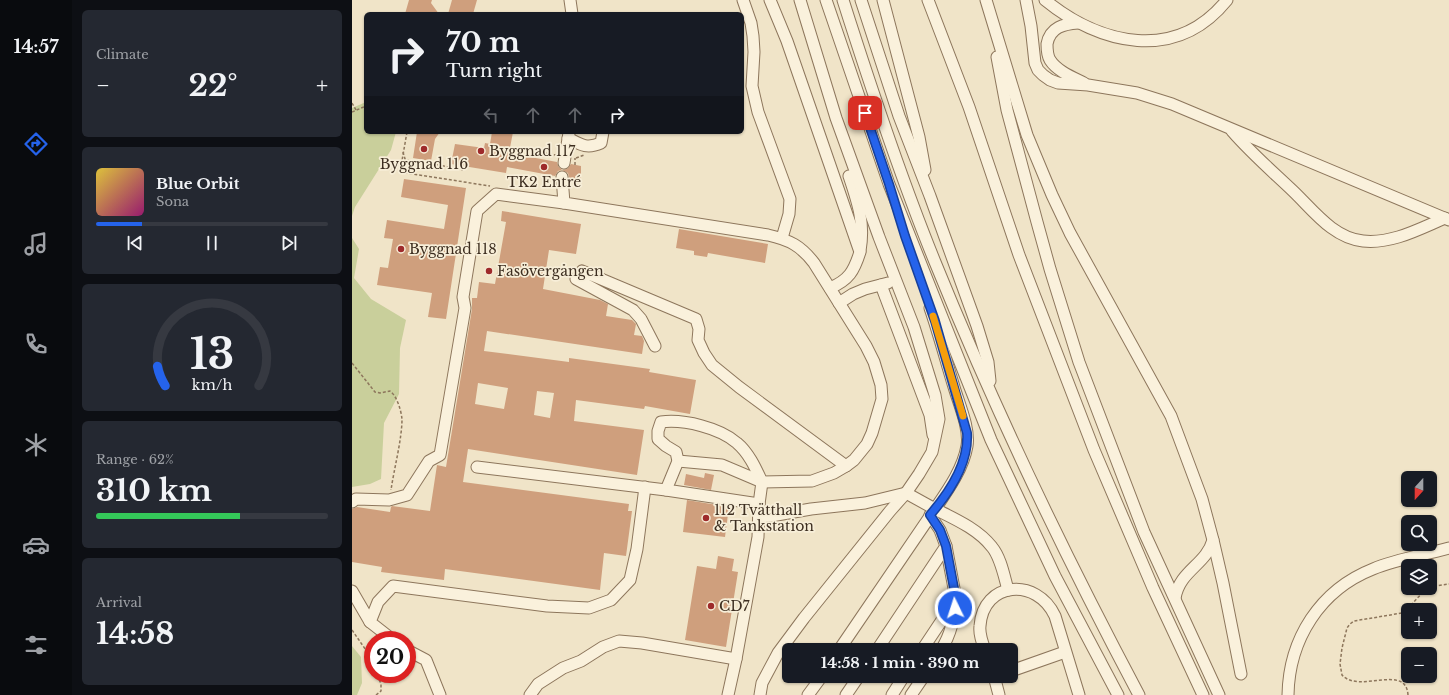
<!DOCTYPE html>
<meta charset="utf-8">
<style>
:root{--surface:#171b24;--page:#242831;--text:#f1f3f6;--muted:#9ea1a6;--line:#363941;--accent:#2563eb}
body{margin:0;font-family:"Libre Baskerville",serif;background:var(--page);color:var(--text);height:100vh;display:flex;flex-direction:column;font-size:15px;white-space:nowrap}
*{box-sizing:border-box;margin:0}
p{font-size:13px;color:var(--muted)}
.icon{flex:none;width:22px;height:22px;fill:none;stroke:currentColor;stroke-width:2;stroke-linecap:round;stroke-linejoin:round}
.map{position:relative;flex:1;overflow:hidden}
.side{display:flex;flex-direction:column;gap:10px;padding:10px;background:#0d0f14;width:280px}
.side>*{flex:none}
.top-card{position:absolute;left:12px;top:12px;width:380px;height:122px;border-radius:6px;box-shadow:0 1px 3px #0004;background:#171b24;color:var(--text);overflow:hidden}
.needle{width:26px;rotate:201deg}
.controls{position:absolute;left:1049px;top:471px;display:grid;gap:8px}
.controls a{display:grid;place-items:center;width:36px;height:36px;border-radius:6px;background:var(--surface);box-shadow:0 1px 3px #0004;font-size:20px}
.speed{position:absolute;left:12px;top:631px;display:flex;gap:8px;font-size:20px;font-weight:700;text-align:center}
.speed>*{display:grid;place-content:center;width:52px;height:52px;border-radius:50%;background:var(--surface);box-shadow:0 1px 3px #0004;line-height:1}
.speed .limit{border:6px solid #d22;background:#fff;color:#111}
.pin{position:absolute;display:grid;place-items:center;width:34px;height:34px;color:#fff;margin:-17px;border-radius:8px;box-shadow:0 2px 6px #0006}
.me{position:absolute;width:44px;margin:-22px;rotate:356deg;stroke-linejoin:round;filter:drop-shadow(0 0 3px #0008)}
.turn{display:flex;align-items:center;gap:14px;height:84px;padding:0 16px;font-size:18px}
.turn .icon{width:52px;height:52px;stroke-width:2.5}
.turn b{display:block;font-size:28px;line-height:34px}
.lanes{display:flex;align-items:center;height:38px;padding:0 16px;background:#0003;justify-content:center;gap:20px;direction:ltr}
.lanes .off{opacity:.35}
.big{font-size:30px;font-weight:700;line-height:1.1}
.side .card{flex:1;display:flex;flex-direction:column;justify-content:center;gap:6px;min-width:0;padding:0 14px;border-radius:6px;background:var(--page)}
.side .dial{align-items:center;gap:0}
.dial svg{height:104px;overflow:visible;fill:none;stroke:var(--line);stroke-width:7;stroke-linecap:round;text-anchor:middle}
.dial text{fill:var(--text);stroke:none}
.song{display:flex;align-items:center;gap:12px}
.cover{width:48px;height:48px;border-radius:6px;background:linear-gradient(135deg,hsl(50 70% 55%),hsl(320 70% 35%))}
.played{height:4px;border-radius:2px;background:linear-gradient(90deg,var(--accent) 20%,var(--line) 20%)}
.keys{display:flex;justify-content:space-around;direction:ltr}
.heat{display:flex;justify-content:space-between;align-items:center;font-size:22px;direction:ltr}
.charge{height:6px;border-radius:3px;background:linear-gradient(90deg,#34c759 62%,var(--line) 0)}
.trip{position:absolute;left:430px;top:643px;width:236px;height:40px;border-radius:6px;background:var(--surface);box-shadow:0 1px 3px #0004;font-weight:700;line-height:40px;text-align:center}
main{display:flex;flex:1;min-height:0}
.tab-bar{display:flex;flex-direction:column;width:72px;justify-content:space-around;align-items:center;background:#090b0e;color:var(--muted)}
.tab-bar .icon{width:28px;height:28px}
.tab-bar .on{color:var(--accent)}
.tab-bar b{font-size:18px;color:var(--text)}
.map>svg:first-child{display:block}
.green{fill:#c9cf9b}
.building{fill:#cf9f7d;fill-rule:evenodd}
.lines{fill:none;stroke-linecap:round;stroke-linejoin:round}
.minor-casing{stroke:#8d765c;stroke-width:13}
.path{stroke:#8d765c;stroke-width:1.5;stroke-dasharray:3 2;stroke-linecap:butt}
.minor{stroke:#faf1dc;stroke-width:11}
.route-casing{stroke:#184099;stroke-width:10}
.route{stroke:#2563eb;stroke-width:7}
.slow{stroke:#f59e0b;stroke-width:7}
.poi-dot{fill:#9e2a2b;stroke:#f7eed8;stroke-width:1.5}
.labels{text-anchor:middle;dominant-baseline:central;stroke-width:3.5;stroke-linejoin:round;paint-order:stroke}
.poi-label{font-size:14px;fill:#3d2e20;stroke:#f7eed8;text-anchor:start}
</style>
<main>
<nav class="tab-bar">
<b>14:57</b>
<svg class="icon on" aria-label="directions" viewBox="0 0 24 24"><path d="M12 3l9 9-9 9-9-9zM9 14v-3h6M13 9l2 2-2 2"/></svg>
<svg class="icon" aria-label="music" viewBox="0 0 24 24"><path d="M9 18V5l10-2v13"/><circle cx="6" cy="18" r="3"/><circle cx="16" cy="16" r="3"/></svg>
<svg class="icon" aria-label="phone" viewBox="0 0 24 24"><path d="M5 4h4l2 5-3 2q2 4 5 5l2-3 5 2v4C11 20 4 13 5 4z"/></svg>
<svg class="icon" aria-label="climate" viewBox="0 0 24 24"><path d="M12 3v18M4 7l16 10M4 17L20 7"/></svg>
<svg class="icon" aria-label="car" viewBox="0 0 24 24"><path d="M5 17H2v-5l4-1 3-4h7l3 4 3 1v5h-3M9 17h6M6 11h13"/><circle cx="7" cy="17" r="2"/><circle cx="17" cy="17" r="2"/></svg>
<svg class="icon" aria-label="filters" viewBox="0 0 24 24"><path d="M4 7h16M4 17h16"/><circle cx="9" cy="7" r="2"/><circle cx="15" cy="17" r="2"/></svg>
</nav>
<section class="side">
<div class="card"><p>Climate</p>
<div class="heat"><a>−</a><b class="big">22°</b><a>+</a></div>
</div>
<div class="card">
<div class="song"><i class="cover"></i><div><b>Blue Orbit</b><p>Sona</p></div></div>
<div class="played"></div>
<div class="keys"><svg class="icon" aria-label="previous" viewBox="0 0 24 24"><path d="M18 5L8 12l10 7zM5 5v14"/></svg><svg class="icon" aria-label="pause" viewBox="0 0 24 24"><path d="M8 5v14M16 5v14"/></svg><svg class="icon" aria-label="next" viewBox="0 0 24 24"><path d="M6 5l10 7-10 7zM19 5v14"/></svg></div>
</div>
<div class="card dial"><svg viewBox="0 0 100 80">
<path d="M14 69A42 42 0 1 1 86 69"/>
<path d="M14 69A42 42 0 0 1 8 54" stroke="#2563eb"/>
<text x="50" y="56" font-size="32" font-weight="700">13</text>
<text x="50" y="72" font-size="11">km/h</text>
</svg></div>
<div class="card"><p>Range · 62%</p><b class="big">310 km</b><div class="charge"></div></div>
<div class="card"><p>Arrival</p><b class="big">14:58</b></div>
</section>
<div class="map">
<svg width="1097" height="695" viewBox="0 0 1097 695">
<rect width="100%" height="100%" fill="#f0e4c8"/>
<!-- green -->
<g class="green">
<path d="M14 102V132H44L39 150 3 207 0 216V108Z"/>
<path d="M0 238 7 249 2 278 19 299 54 320 48 348 47 394 32 423 29 479 18 484 0 487Z"/>
<path d="M0 646 9 657 10 683 5 695H0Z"/>
</g>
<!-- building -->
<g class="building">
<path d="M57 0H80L79 3 87 14H53Z"/>
<path d="M100 0H125L121 14H96Z"/>
<path d="M65 132H88L83 139 79 161 61 158Z"/>
<path d="M140 132H161L157 153 205 162 206 166 210 170 215 169 219 164 229 166V180L217 178 216 173 210 170 206 171 203 176 155 167 154 173 99 164 103 144 132 148 133 143 138 144Z"/>
<path d="M52 179 114 188 94 319 76 317 80 293 25 285 28 267 36 268 41 239 32 238 35 220 92 229 96 205 49 197Z"/>
<path d="M150 211 229 224 224 254 197 250 191 289 248 300 256 304 254 316 280 320 284 324 282 335 290 336 292 341 290 354 135 331 132 351 217 362V358L298 369 297 372 344 380 338 414 293 406 292 409 224 400 222 421 292 430 285 475 116 449 111 482 277 504 276 511H280L274 556 252 553 248 590 93 569 92 580 29 572 30 567 0 562V509L5 507 38 512 39 507 40 506 78 511 85 465 94 467 120 309V298H125L127 282 143 284 154 222 149 221ZM126 383 156 388 152 409 123 404ZM185 391 202 393 198 418 182 415Z"/>
<path d="M327 229 416 244 413 263 356 253 355 257 342 255V251L324 248Z"/>
<path d="M353 473 362 475 359 490 332 485 334 474 352 478Z"/>
<path d="M335 500 377 507 373 537 331 532Z"/>
<path d="M366 556 382 559 380 571 386 572 374 647 333 640 345 566 364 569Z"/>
</g>
<g class="lines">
<defs>
<g id="minor">
<path d="M218 0 220 14"/>
<path d="M391 0 399 23 401 36 402 52 400 86 406 112 438 199 437 214 430 238"/>
<path d="M418 0 435 41 508 252C502 271 497 280 478 288"/>
<path d="M474 0 537 184 639 440 703 576 766 695"/>
<path d="M491 0C519 88 548 176 583 262 643 410 712 554 787 695"/>
<path d="M509 0 547 116 578 196 625 326 636 362 638 381"/>
<path d="M531 0 567 137 573 170"/>
<path d="M576 0 617 107 667 255 742 450 801 588 851 695"/>
<path d="M634 0 675 135 700 195 718 233 819 416 850 499 861 540 871 583 889 674"/>
<path d="M674 0 679 26 683 63 686 70 691 75 698 80 706 83 736 85 785 93 820 104 1097 220"/>
<path d="M693 0C748 45 824 63 875 0"/>
<path d="M726 23C712 24 698 27 695 44 695 49 695 55 698 60 705 71 720 77 732 83"/>
<path d="M645 57 655 110 685 222 698 269 727 362 792 532 867 695"/>
<path d="M880 131C899 153 920 171 941 191 961 210 981 238 1011 241 1040 244 1067 229 1093 218"/>
<path d="M216 138C229 145 235 149 249 143L251 132"/>
<path d="M212 163 217 133"/>
<path d="M497 176C506 203 513 223 508 251"/>
<path d="M210 177 212 203 416 235C438 240 449 246 462 263L514 346 522 362 529 385 530 399 520 433 515 444 502 460 494 466 482 473 460 481 410 482C404 469 397 453 385 443 368 428 332 419 309 422L306 431V439L314 446 324 452 326 461 314 490 407 504"/>
<path d="M529 285 578 415 581 435"/>
<path d="M487 303 501 294 513 289 536 283"/>
<path d="M578 308C587 334 594 361 602 387 607 404 618 429 615 446 611 469 596 490 583 509 603 519 626 529 640 547 649 558 652 576 656 590"/>
<path d="M303 346 289 319 281 310 224 279 230 271 344 319 347 329 346 340 352 353 360 365 387 387 494 466"/>
<path d="M326 461 370 465 410 482 407 504 406 537 384 659 376 695"/>
<path d="M125 467 314 490"/>
<path d="M0 502 4 499 37 500 55 495 77 461 88 455 113 308 111 297 125 211 144 194 212 203"/>
<path d="M407 517 419 516 459 509 513 503 554 493 583 509 487 650"/>
<path d="M0 591 18 622"/>
<path d="M823 598C828 570 854 565 861 540"/>
<path d="M41 640 18 622 26 602 41 586 195 606 237 608 259 600 278 580 285 549 293 487"/>
<path d="M55 650 74 660 88 695"/>
<path d="M525 650 594 546"/>
<path d="M570 650 604 599 594 546 588 530 578 515"/>
<path d="M589 650C599 634 602 619 604 600"/>
<path d="M633 650C630 642 627 634 628 626 631 581 685 577 703 616L727 695"/>
<path d="M659 671 713 652"/>
<path d="M642 676 647 695"/>
<path d="M178 695 186 684 211 668 229 661 251 647 267 641 290 643 384 659"/>
<path d="M408 695 410 683 426 653 452 618 538 511 554 493 567 474 580 452 587 419 583 395 562 327 527 237 484 118 448 0"/>
<path d="M456 695 470 676"/>
<path d="M494 695 507 676"/>
<path d="M540 695 552 676"/>
<path d="M559 695 572 676"/>
<path d="M936 695C937 639 968 590 1021 569 1045 559 1072 555 1097 548"/>
</g>
</defs>
<!-- minor casing -->
<use href="#minor" class="minor-casing"/>
<!-- path -->
<g class="path">
<path d="M0 103 4 110"/>
<path d="M0 112 14 106"/>
<path d="M55 132 48 172 138 186"/>
<path d="M51 152 53 159 57 161 82 164 111 170"/>
<path d="M192 153 204 155"/>
<path d="M224 158 232 155"/>
<path d="M223 165V158"/>
<path d="M0 363 23 392 28 393 38 391C45 396 49 410 50 419 50 439 42 469 39 490"/>
<path d="M0 630 18 656 21 664"/>
<path d="M24 695 29 691V684L25 674"/>
<path d="M1056 695C1054 663 1007 694 990 675L988 664 990 648 995 628 998 624 1002 621 1050 613C1059 607 1065 597 1073 591 1080 586 1089 585 1097 584"/>
</g>
<!-- minor -->
<use href="#minor" class="minor"/>
</g>
<g class="lines">
<defs>
<path id="route" d="M513 113 537 184 553 236 583 321 615 433C617 463 597 493 578 515L588 530 594 546 604 599 603 608"/>
</defs>
<!-- route casing -->
<use href="#route" class="route-casing"/>
<!-- route -->
<use href="#route" class="route"/>
<!-- slow -->
<path class="slow" d="M581 316 611 416"/>
</g>
<!-- markers -->
<g class="poi-dot">
<circle cx="72" cy="149" r="4"/>
<circle cx="129" cy="151" r="4"/>
<circle cx="192" cy="167" r="4"/>
<circle cx="49" cy="249" r="4"/>
<circle cx="137" cy="271" r="4"/>
<circle cx="354" cy="518" r="4"/>
<circle cx="359" cy="606" r="4"/>
</g>
<g class="labels">
<!-- poi labels -->
<g class="poi-label">
<text x="137" y="151">Byggnad 117</text>
<text x="72" y="164" text-anchor="middle">Byggnad 116</text>
<text x="192" y="182" text-anchor="middle">TK2 Entré</text>
<text x="57" y="249">Byggnad 118</text>
<text x="145" y="271">Fasövergången</text>
<text x="362" y="510">112 Tvätthall<tspan x="362" dy="16">&amp; Tankstation</tspan></text>
<text x="367" y="606">CD7</text>
</g>
</g>
</svg>
<div class="controls">
<a><svg class="needle" viewBox="-14 -14 28 28"><path d="M0-13l5 13h-10z" fill="#e53935"/><path d="M0 13l5-13h-10z" fill="#9ea1a6"/></svg></a>
<a><svg class="icon" aria-label="search" viewBox="0 0 24 24"><circle cx="10" cy="10" r="6"/><path d="M15 15l6 6"/></svg></a>
<a><svg class="icon" aria-label="layers" viewBox="0 0 24 24"><path d="M12 4l9 5-9 5-9-5zM3 14l9 5 9-5"/></svg></a>
<a>+</a>
<a>−</a>
</div>
<div class="speed"><div class="limit">20</div></div>
<div class="pin" style="left:513px;top:113px;background:#d93025"><svg class="icon" aria-label="arrive" viewBox="0 0 24 24"><path d="M6 21V4h12l-3 4 3 4H6"/></svg></div>
<svg class="me" style="left:603px;top:608px" viewBox="-20 -20 40 40"><circle r="17" fill="#2563eb" stroke="#fff" stroke-width="3"/><path d="M0-11L8 9 0 5-8 9z" fill="#fff"/></svg>
<div class="trip">14:58 · 1 min · 390 m</div>
<div class="top-card">
<div class="turn"><svg class="icon" aria-label="right" viewBox="0 0 24 24"><path d="M7 20v-9h11M14 6l5 5-5 5"/></svg><div><b>70 m</b>Turn right</div></div>
<div class="lanes"><svg class="icon off" aria-label="left" viewBox="0 0 24 24"><path d="M17 20v-9H6M10 6l-5 5 5 5"/></svg><svg class="icon off" aria-label="ahead" viewBox="0 0 24 24"><path d="M12 20V5M6 11l6-6 6 6"/></svg><svg class="icon off" aria-label="ahead" viewBox="0 0 24 24"><path d="M12 20V5M6 11l6-6 6 6"/></svg><svg class="icon" aria-label="right" viewBox="0 0 24 24"><path d="M7 20v-9h11M14 6l5 5-5 5"/></svg></div>
</div>
</div>
</main>
